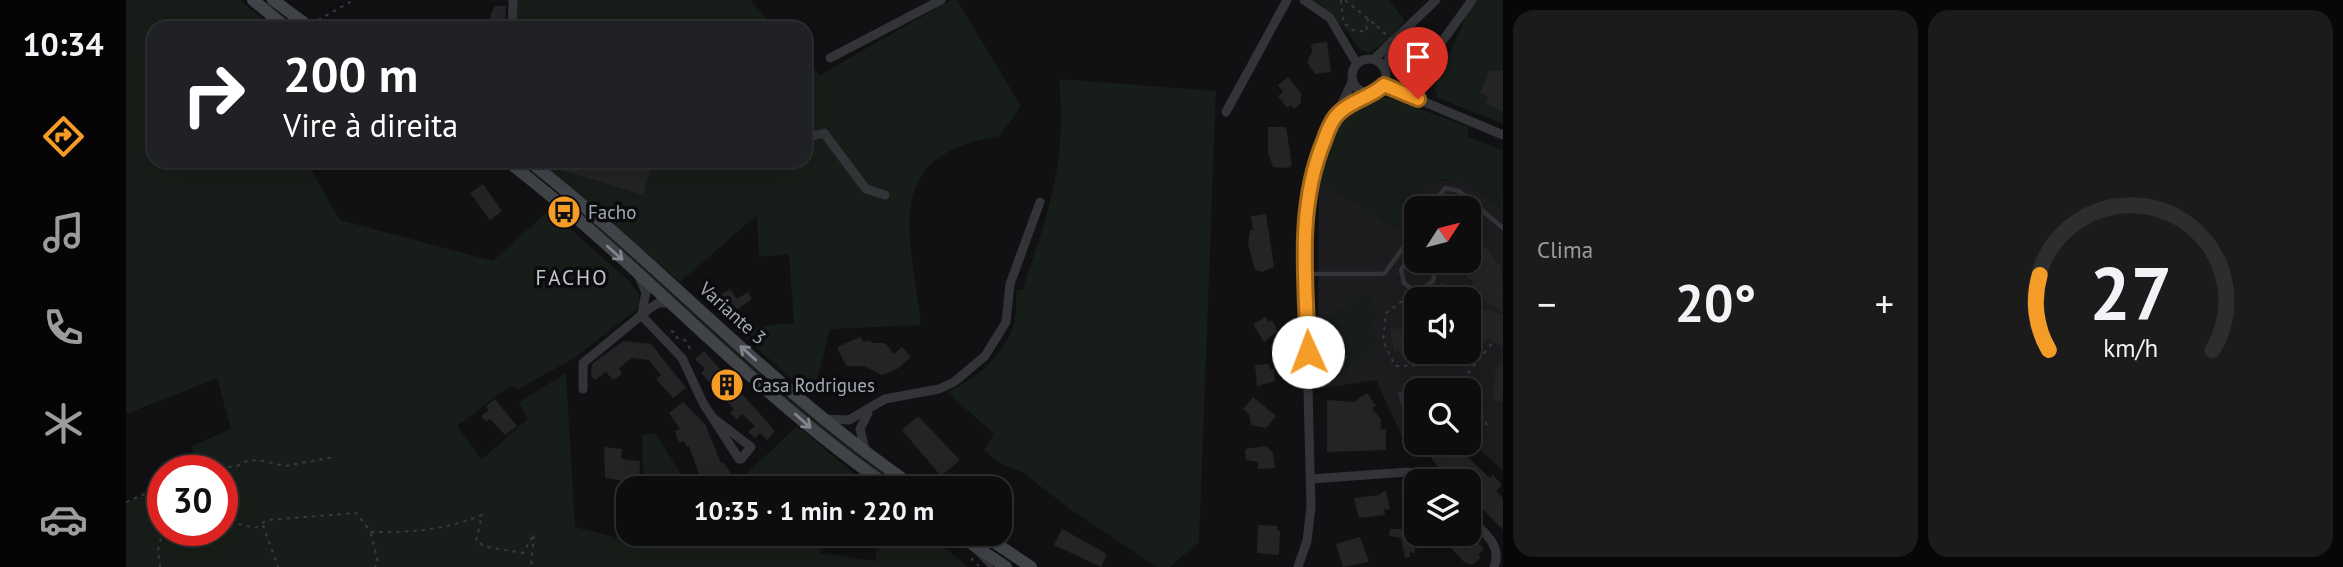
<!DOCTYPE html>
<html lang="pt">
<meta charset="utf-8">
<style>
:root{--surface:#0d0d0e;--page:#1b1b1c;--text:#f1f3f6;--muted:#9a9c9e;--line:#2d2d2e;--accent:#f59b27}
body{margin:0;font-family:"PT Sans",sans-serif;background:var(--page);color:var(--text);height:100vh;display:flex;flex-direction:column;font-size:26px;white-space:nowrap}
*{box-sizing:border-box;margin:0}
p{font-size:23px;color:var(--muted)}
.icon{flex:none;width:38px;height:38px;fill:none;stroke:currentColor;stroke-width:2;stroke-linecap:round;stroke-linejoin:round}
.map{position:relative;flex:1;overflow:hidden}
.details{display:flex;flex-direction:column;gap:10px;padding:10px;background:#070708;width:840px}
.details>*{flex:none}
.top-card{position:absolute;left:21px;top:21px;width:665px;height:147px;border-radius:21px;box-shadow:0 7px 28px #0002,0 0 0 2px var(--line);background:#202124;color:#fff;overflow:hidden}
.needle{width:46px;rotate:54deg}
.tools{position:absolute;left:1278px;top:196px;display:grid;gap:14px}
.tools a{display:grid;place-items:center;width:77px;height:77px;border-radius:14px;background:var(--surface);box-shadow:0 7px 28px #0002,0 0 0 2px var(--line);font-size:35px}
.speed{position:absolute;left:21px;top:455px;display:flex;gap:14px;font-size:35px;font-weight:700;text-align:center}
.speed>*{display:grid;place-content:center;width:91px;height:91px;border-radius:50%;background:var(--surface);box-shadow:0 7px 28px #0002,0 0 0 2px var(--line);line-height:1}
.speed .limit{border:10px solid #d22;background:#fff;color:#111}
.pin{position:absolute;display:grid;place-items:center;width:60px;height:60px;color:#fff;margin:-72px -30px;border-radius:50% 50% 50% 0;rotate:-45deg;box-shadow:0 0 7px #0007}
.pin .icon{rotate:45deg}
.me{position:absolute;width:77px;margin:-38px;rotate:358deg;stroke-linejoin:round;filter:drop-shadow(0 0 5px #0008)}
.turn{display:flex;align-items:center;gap:24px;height:147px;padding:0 21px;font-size:32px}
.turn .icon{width:91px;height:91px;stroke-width:2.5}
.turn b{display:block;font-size:49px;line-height:60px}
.big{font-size:52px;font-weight:700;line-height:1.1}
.details .card{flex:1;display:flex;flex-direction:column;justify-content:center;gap:10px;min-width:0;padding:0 24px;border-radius:21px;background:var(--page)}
.details .dial{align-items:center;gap:0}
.dial svg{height:182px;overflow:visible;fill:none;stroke:var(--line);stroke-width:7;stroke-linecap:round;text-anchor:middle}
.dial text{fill:var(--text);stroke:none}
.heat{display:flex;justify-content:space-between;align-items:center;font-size:38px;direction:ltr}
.details .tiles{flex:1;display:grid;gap:10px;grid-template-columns:repeat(2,1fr)}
.trip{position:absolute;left:490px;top:476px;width:396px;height:70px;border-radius:21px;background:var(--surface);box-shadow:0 7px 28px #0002,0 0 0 2px var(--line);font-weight:700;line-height:70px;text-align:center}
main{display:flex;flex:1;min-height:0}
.tab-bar{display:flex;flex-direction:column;width:126px;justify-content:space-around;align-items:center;background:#050506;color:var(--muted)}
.tab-bar .icon{width:49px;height:49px}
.tab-bar .current{color:var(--accent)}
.tab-bar b{font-size:32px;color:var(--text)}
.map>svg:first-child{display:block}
.built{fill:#1d1d20;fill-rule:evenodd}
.green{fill:#171d18}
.water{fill:#273136}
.building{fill:#242427}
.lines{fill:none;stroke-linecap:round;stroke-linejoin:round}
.path{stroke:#383b3f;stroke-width:2;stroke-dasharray:3.5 5;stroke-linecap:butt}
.service{stroke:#323438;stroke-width:4.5}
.minor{stroke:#323438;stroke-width:9}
.secondary{stroke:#404348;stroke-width:12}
.path-bridge{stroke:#383b3f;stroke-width:2;stroke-dasharray:3.5 5;stroke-linecap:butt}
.oneway{stroke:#80858e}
.route-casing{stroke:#9f6519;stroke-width:18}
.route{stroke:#f59b27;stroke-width:12}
.labels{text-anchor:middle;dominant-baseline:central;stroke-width:7;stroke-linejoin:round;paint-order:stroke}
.poi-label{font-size:19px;fill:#a2a9b4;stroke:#0c0c0e;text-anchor:start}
.street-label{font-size:19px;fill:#a2a9b4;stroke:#0c0c0e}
.neighbourhood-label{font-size:21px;letter-spacing:2px;fill:#c3c8d0;stroke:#0c0c0e}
</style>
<main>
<nav class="tab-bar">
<b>10:34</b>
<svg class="icon current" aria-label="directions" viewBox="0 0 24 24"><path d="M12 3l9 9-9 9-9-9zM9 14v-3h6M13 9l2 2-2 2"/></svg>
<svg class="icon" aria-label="music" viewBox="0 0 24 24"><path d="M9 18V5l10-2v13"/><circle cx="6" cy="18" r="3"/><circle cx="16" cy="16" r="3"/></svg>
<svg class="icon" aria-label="phone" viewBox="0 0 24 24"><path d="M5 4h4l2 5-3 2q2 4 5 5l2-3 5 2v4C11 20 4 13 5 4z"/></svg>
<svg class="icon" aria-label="climate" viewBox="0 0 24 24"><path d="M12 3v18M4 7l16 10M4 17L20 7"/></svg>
<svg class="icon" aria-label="car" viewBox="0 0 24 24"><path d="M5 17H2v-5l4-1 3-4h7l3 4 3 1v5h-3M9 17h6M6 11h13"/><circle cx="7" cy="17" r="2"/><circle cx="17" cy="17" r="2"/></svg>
</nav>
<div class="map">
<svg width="1377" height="567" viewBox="0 0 1377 567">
<rect width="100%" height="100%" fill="#111113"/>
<!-- built -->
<path class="built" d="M1331 175 1377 210V471L1342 438V390H1290L1292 443 1283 452 1250 380 1192 389 1193 180 1270 230 1304 180 1324 181ZM1290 208H1342V261H1290ZM1290 299H1342V352H1290Z"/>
<!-- green -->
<g class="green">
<path d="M0 0H114L147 28H28V161H180L214 220 367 261 423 210 505 283 513 295V305L506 313 447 359 392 389 385 385 331 426 356 459 402 419 393 402 440 373 449 527 516 544 517 534H697L694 553 749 561 753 534H802L842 567H0V501L37 490V530H96V471H74L65 446 105 429 91 378 0 414Z"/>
<path d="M391 0H624L650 28H389Z"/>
<path d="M825 0H831L895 106 874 136C753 155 785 233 795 325L704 329 687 397 609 329 668 323 663 254 633 257 631 215 554 282 413 161H679V59L694 75Z"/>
<path d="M1186 0H1263L1279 21 1259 43 1242 53 1232 48 1222 32Z"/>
<path d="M1351 0H1377V124L1312 98 1308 88 1343 10Z"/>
<path d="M933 79 1090 91 1073 542 1044 567H1031L944 509 896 472 871 462 858 450 868 434 821 392C849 380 880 354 888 323 891 313 890 300 890 290H896C923 212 941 163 933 79Z"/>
<path d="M1261 97 1343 127 1341 136 1377 150V210L1331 175 1327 183 1318 179 1311 184 1304 180 1270 230 1193 180C1203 136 1214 109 1261 97Z"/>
<path d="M441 197 706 433 780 488H774C653 405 548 298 439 201Z"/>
<path d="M1241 292 1256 316 1244 324 1257 345 1211 374 1197 353 1210 344 1195 321Z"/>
<path d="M671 426 736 480 725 488H698L694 485 688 488H605Z"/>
<path d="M529 433 564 488H517L516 435Z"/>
</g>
<!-- water -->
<path class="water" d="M1319 378 1325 390H1290V419L1280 422 1272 393Z"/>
<!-- building -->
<g class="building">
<path d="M369 6H380L379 28H365V14Z"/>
<path d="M1201 42 1205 72 1189 74 1181 62 1186 52 1185 44Z"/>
<path d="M1364 71H1377V112L1360 104 1363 97 1354 93Z"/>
<path d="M1162 77 1175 93V103L1168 109 1165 105 1161 108 1152 96 1157 92 1152 85Z"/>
<path d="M1142 127H1160L1166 165 1162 168 1147 167 1142 152Z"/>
<path d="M435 161H495L524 170 517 195 432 169Z"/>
<path d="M357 184 376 211 364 220 344 193Z"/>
<path d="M1140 214 1148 267 1136 272 1129 270 1122 244 1124 230H1127L1125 216Z"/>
<path d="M1342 227 1351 230 1358 249 1362 247 1371 265 1375 263 1377 313 1352 294 1354 290 1346 285 1347 281 1340 278 1341 273 1333 269 1337 261H1342Z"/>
<path d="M604 289 611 299 622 292 626 299 605 314 593 296Z"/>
<path d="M1342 305 1377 315V347L1362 339 1342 349Z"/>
<path d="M1140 317 1142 322 1146 320 1152 331 1138 342 1127 324Z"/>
<path d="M1290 324V350L1279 357 1273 351 1268 352 1264 328 1276 329Z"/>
<path d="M734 337 738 342 744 340 746 343H759L768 354 776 347 785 357 771 369 756 375 738 366H720L711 347Z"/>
<path d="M497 341 525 344 560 388 547 398 530 379 535 375 523 360 506 358 493 368 496 374 487 380 480 372 469 380 465 376 466 364Z"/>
<path d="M578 351 649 431 641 440 634 433 629 438 622 432 629 426 616 414 611 419 604 413 608 409 596 397 593 400 586 393 590 389 575 373 579 369 569 359Z"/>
<path d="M1377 354V402L1367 400 1369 373Z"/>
<path d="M1143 364 1144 369H1148L1149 381 1131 386 1129 365Z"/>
<path d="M1241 393 1250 406 1246 408 1255 420V429H1260V450L1201 452V400L1228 402Z"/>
<path d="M1127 397 1150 416 1140 428 1125 425 1123 414 1117 409Z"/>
<path d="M369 399 391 426 379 435 364 419 360 422 355 416 363 410 360 406Z"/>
<path d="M557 402 579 424 595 463 597 462 605 473 587 488H582L574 477 563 446 561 447 558 441 553 443 549 431 554 429 543 413Z"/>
<path d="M792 416 834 460 815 476 776 430Z"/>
<path d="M1299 443H1335L1331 447 1364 478 1367 475 1376 485 1370 491 1377 498V530L1342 494V481H1326L1316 472 1305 458 1310 453Z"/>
<path d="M1140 446 1147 453 1149 468 1132 469V462L1120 460 1119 449Z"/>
<path d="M478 447 496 449 495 459 514 461 513 486 498 485 499 481 479 478Z"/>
<path d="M1260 490 1264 510 1258 509 1259 515 1233 518 1228 498 1253 495Z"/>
<path d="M1132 525 1151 526V531H1154L1153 555 1131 553Z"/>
<path d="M936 529 981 554 975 567 928 545Z"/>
<path d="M1264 529H1282L1283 534H1288L1289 553 1284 552V557L1279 558 1275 538 1263 536Z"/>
<path d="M1312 534H1339L1344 541 1346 537 1358 549 1352 555 1355 558 1346 565 1338 562Z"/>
<path d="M1234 537 1243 562 1217 567 1210 544Z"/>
</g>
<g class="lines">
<!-- path -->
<g class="path">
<path d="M1215 0 1217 20"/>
<path d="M1219 0 1251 26"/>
<path d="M192 20 228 0"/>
<path d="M1219 24 1227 30 1240 32 1242 19"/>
<path d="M1284 57 1297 66"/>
<path d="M1314 285 1354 303"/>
<path d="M1283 296 1260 313 1257 341 1269 366 1347 364"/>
<path d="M545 331 550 333 551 338 559 340 566 352"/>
<path d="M1328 382 1337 379"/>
<path d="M1361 425 1337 379 1367 342"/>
<path d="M77 471 111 466 121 461 133 460 159 466 208 457"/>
<path d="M26 490 37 522"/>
<path d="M0 502 37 486"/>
<path d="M96 520 129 528 141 520 230 513 245 532C288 532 315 531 356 515L350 541 361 547 397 553 408 534 405 567"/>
<path d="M137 525 152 567"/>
<path d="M52 530 62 533 67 530"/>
<path d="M245 533 252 562 249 567"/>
<path d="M845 558 853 566"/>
<path d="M34 567 32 550 37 530"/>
</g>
<!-- service -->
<g class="service">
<path d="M1305 208 1319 188 1333 191 1377 228"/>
<path d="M1290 257 1280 261 1275 270 1278 283 1286 289 1295 290 1307 281 1309 272 1303 261"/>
<path d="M1180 274H1258L1290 230"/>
<path d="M849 551 865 567"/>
</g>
<!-- minor -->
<g class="minor">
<path d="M1178 0 1204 18 1231 64"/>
<path d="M386 28 387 0"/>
<path d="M704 58 815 0"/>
<path d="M1248 59 1310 0"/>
<circle cx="1243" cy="76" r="17"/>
<path d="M1258 68 1270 44"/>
<path d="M1258 85 1377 135"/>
<path d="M1292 99 1315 43 1346 0"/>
<path d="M1100 112 1161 0"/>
<path d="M1213 113 1243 93"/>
<path d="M679 138 698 133 740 189 759 195"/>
<path d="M535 161H575"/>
<path d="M513 277 520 292 516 313"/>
<path d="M515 315 556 358 577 403 613 459H615L625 447 586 417"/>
<path d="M457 389V363L523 309 532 303H544"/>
<path d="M700 419 723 420 759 399 813 389 828 382 859 356 880 322 884 284 914 202"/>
<path d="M739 449 734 429 742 413"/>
<path d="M1185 479 1282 472 1305 481"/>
<path d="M1342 517C1357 531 1377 545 1368 567"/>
<path d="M1172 567 1181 541 1185 507 1178 233C1183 167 1200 138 1227 80"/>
</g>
<!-- secondary -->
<g class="secondary">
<path d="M127 0 161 28"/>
<path d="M147 0 185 28"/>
<path d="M381 161C514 263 626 393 765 488"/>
<path d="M403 161C536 266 650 393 790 488"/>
<path d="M831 534 880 567"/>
<path d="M856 534 905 567"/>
</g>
<!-- path-bridge -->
<path class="path-bridge" d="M1251 26 1284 57"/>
</g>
<!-- one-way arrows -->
<defs><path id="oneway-shaft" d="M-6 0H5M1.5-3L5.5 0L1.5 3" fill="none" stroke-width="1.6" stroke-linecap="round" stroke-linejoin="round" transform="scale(1.75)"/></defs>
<g class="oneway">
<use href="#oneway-shaft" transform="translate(489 253) rotate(42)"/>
<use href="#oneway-shaft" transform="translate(622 353) rotate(-138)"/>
<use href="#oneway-shaft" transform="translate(677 421) rotate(42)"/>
</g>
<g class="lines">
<defs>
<path id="route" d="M1182 352C1180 281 1170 208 1198 141 1201 132 1206 119 1213 113 1226 100 1246 97 1258 85L1292 99"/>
</defs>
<!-- route casing -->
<use href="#route" class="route-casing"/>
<!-- route -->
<use href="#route" class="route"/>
</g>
<!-- icons -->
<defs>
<symbol id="bus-disc" viewBox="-11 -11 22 22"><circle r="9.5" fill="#f59b27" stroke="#0c0c0e"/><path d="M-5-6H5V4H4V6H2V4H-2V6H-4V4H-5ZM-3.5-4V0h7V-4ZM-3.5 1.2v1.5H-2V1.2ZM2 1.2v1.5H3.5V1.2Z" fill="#111"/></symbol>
<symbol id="building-disc" viewBox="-11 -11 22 22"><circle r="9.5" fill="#f59b27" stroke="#0c0c0e"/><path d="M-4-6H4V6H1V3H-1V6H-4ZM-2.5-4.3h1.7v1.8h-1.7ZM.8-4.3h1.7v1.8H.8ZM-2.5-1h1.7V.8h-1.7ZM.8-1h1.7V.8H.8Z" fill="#111"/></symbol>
</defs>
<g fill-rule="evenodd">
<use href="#bus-disc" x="419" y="193" width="38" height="38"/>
<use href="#building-disc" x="582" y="366" width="38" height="38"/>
</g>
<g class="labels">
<!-- poi labels -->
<g class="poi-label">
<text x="462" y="212">Facho</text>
<text x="626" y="385">Casa Rodrigues</text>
</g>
<!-- street labels -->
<g class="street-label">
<text transform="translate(607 313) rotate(42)">Variante 3</text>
</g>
<!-- neighbourhood labels -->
<g class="neighbourhood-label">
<text x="446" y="277">FACHO</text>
</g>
</g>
</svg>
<div class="tools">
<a><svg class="needle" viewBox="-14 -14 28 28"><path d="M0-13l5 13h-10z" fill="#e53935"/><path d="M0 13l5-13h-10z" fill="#9a9c9e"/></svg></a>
<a><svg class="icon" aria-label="sound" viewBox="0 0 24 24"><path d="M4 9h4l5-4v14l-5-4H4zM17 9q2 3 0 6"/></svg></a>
<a><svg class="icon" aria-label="search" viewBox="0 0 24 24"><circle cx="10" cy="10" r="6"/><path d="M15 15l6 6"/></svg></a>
<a><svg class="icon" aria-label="layers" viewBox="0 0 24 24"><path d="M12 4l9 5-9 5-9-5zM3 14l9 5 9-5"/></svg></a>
</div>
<div class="speed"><div class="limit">30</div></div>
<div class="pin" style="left:1292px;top:99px;background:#d93025"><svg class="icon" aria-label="arrive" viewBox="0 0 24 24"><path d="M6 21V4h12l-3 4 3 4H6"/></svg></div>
<svg class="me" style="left:1182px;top:352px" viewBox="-20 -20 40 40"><circle r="19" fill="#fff"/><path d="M0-13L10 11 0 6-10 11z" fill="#f59b27"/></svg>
<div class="trip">10:35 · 1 min · 220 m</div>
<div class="top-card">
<div class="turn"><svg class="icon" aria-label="right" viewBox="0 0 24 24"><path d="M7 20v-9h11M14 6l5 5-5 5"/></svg><div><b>200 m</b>Vire à direita</div></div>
</div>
</div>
<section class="details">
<div class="tiles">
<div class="card"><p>Clima</p>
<div class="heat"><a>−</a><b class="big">20°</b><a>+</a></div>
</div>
<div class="card dial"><svg viewBox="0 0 100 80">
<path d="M14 69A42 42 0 1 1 86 69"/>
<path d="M14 69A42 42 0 0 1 10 36" stroke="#f59b27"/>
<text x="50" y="56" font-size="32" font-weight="700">27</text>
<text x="50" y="72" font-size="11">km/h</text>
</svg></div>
</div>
</section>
</main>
